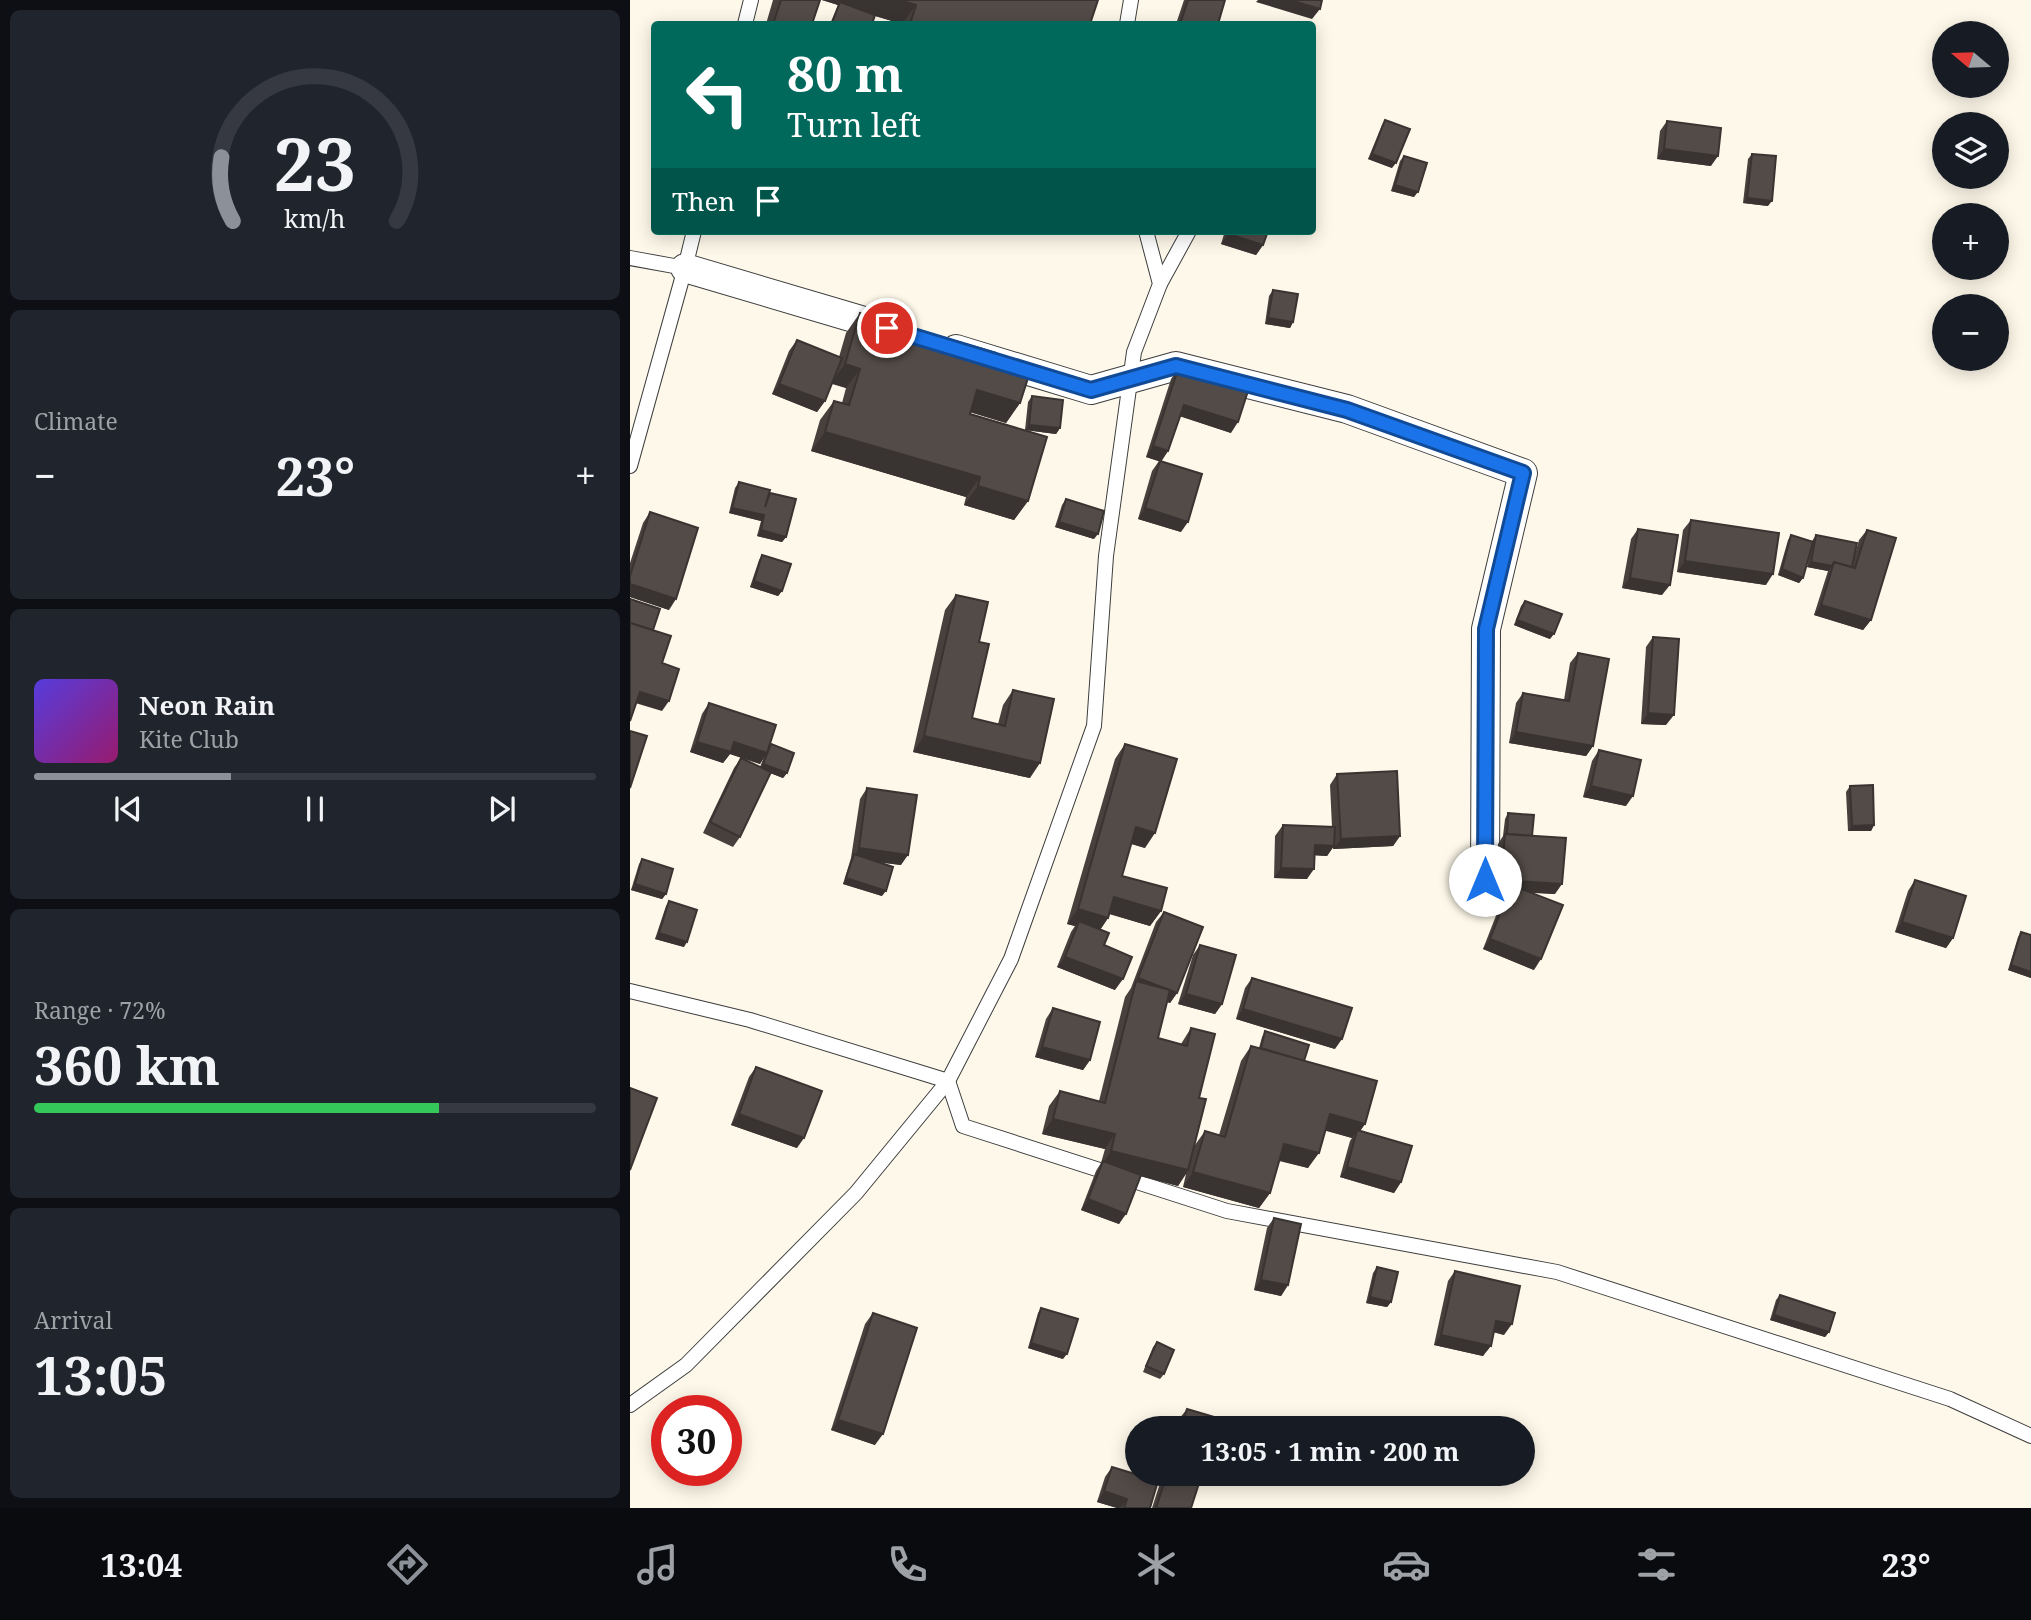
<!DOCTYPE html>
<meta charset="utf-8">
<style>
:root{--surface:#171b24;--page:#20242c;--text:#f1f3f6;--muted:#9ea1a6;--line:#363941;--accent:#8c9099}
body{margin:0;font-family:"Noto Serif",serif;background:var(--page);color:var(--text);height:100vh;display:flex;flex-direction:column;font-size:26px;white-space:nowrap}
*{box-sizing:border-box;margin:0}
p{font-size:23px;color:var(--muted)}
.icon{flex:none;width:38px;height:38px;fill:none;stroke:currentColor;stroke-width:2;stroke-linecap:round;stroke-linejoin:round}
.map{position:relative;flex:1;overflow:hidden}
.drawer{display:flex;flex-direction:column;gap:10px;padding:10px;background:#0d0f14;width:630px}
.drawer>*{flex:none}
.hud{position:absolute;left:21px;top:21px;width:665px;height:214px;border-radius:7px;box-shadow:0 4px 18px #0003;background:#00695c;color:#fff;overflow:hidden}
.needle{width:46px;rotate:289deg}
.tools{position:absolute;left:1302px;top:21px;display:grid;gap:14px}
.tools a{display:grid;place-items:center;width:77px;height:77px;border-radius:50%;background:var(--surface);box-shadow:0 4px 18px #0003;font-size:35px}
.speed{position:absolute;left:21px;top:1395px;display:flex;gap:14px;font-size:35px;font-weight:700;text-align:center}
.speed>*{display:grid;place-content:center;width:91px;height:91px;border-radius:50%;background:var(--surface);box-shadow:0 4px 18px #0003;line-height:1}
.speed .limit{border:10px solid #d22;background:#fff;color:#111}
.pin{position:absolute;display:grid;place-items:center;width:60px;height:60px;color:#fff;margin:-30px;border:4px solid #fff;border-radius:50%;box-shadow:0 2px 7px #0007}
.me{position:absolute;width:77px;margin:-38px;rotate:0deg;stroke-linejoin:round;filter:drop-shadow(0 0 5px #0008)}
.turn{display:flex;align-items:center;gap:24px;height:147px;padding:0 21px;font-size:32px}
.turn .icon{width:91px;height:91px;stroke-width:2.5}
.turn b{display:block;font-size:49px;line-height:60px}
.then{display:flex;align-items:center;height:66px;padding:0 21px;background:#0003;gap:14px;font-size:26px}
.big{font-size:52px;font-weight:700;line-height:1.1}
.drawer .tile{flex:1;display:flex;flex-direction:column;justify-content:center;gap:10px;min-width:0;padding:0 24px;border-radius:10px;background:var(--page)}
.drawer .dial{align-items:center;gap:0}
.dial svg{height:182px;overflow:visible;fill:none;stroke:var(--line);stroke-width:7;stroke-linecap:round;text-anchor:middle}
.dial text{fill:var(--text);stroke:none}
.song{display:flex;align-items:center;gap:21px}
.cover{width:84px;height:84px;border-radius:10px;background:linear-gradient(135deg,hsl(250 70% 55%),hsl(320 70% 35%))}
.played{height:7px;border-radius:4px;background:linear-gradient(90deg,var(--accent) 35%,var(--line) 35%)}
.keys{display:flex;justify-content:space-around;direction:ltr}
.heat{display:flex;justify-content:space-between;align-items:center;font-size:38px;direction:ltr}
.charge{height:10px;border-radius:5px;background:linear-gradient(90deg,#34c759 72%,var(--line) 0)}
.trip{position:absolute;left:495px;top:1416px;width:410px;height:70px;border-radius:35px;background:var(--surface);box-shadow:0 4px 18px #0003;font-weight:700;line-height:70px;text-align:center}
.dock{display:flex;height:112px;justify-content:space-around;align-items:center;background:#090b0e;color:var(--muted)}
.dock .icon{width:49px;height:49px}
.dock .current{color:var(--accent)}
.dock b{font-size:32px;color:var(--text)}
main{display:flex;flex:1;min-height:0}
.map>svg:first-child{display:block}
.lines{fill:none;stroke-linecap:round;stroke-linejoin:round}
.service-casing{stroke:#3d3d3d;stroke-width:16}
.minor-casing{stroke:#3d3d3d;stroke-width:30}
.service{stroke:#fff;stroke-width:14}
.minor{stroke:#fff;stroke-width:28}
.wall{fill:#47403d}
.shaded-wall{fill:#393432}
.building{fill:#524b47;stroke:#393432;stroke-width:2}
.route-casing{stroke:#114b97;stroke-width:18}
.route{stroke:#1a73e8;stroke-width:12}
</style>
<main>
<section class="drawer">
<div class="tile dial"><svg viewBox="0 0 100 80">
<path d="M14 69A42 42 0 1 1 86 69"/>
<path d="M14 69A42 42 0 0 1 9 41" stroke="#8c9099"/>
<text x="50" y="56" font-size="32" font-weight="700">23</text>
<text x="50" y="72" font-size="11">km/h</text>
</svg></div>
<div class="tile"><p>Climate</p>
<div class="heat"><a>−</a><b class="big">23°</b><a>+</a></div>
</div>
<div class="tile">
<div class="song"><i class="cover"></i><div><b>Neon Rain</b><p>Kite Club</p></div></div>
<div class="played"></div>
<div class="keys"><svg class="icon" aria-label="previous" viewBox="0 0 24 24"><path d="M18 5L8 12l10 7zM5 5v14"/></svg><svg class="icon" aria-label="pause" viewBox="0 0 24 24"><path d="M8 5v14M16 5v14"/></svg><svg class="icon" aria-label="next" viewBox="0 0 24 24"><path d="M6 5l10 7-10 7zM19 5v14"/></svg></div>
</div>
<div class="tile"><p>Range · 72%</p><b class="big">360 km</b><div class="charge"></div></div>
<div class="tile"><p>Arrival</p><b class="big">13:05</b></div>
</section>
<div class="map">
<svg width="1401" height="1508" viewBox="0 0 1401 1508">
<rect width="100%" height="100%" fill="#fdf8e9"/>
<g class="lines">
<defs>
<g id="service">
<path d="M115 24 121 0"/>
<path d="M497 24 501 0"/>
<path d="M0 258 55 268 64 231"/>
<path d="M530 284 559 231"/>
<path d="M0 466 55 268"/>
<path d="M0 991 120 1020 318 1081 381 959 464 726 476 556 504 352 530 284 516 231"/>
<path d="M318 1081 333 1126 597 1211 927 1272 1320 1399 1401 1436"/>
<path d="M0 1405 56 1365 226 1193 318 1081"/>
</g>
<g id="minor">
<path d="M55 268 261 329"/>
<path d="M326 349 461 390 546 366 717 409 893 473 856 629 855 880"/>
</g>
</defs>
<!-- service casing -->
<use href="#service" class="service-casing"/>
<!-- minor casing -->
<use href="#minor" class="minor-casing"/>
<!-- service -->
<use href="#service" class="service"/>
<!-- minor -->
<use href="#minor" class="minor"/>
</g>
<!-- wall -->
<g class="wall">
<path d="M143 0H190L182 24H136Z"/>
<path d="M192 0H468L460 24H272L245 16 242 24H200L208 5Z"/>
<path d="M554 0H595L588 24H546Z"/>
<path d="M755 120 762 168 738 159 752 125Z"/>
<path d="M1037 121 1081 166 1027 159 1030 131Z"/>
<path d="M1122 154 1138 206 1113 203 1118 159Z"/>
<path d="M774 156 784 197 761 191 770 161Z"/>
<path d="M595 231H638L633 245 626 255 591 244Z"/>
<path d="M643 290 663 322 660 328 635 324 639 296Z"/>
<path d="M230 313 362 364 390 403 376 423 340 412V414L398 501 384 520 334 505 336 497 181 451 190 420 204 401 212 403 216 388 202 384 195 401 187 412 142 394 159 351 167 340 209 357 216 333Z"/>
<path d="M548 369 601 433 550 416 538 451 531 461 551 532 508 519 522 471 529 461 516 457 541 379Z"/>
<path d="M402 396 430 428 426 434 395 430 398 402Z"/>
<path d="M109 482 138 496 140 493 156 537 152 542 127 536 131 521 99 513 105 488Z"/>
<path d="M436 499 464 539 425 527 432 505Z"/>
<path d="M20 512 39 610 0 597V563L13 523Z"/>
<path d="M1061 520 1136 585 1047 572 1053 530Z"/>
<path d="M1008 529 1032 595 992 588 1001 539Z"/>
<path d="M1237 530 1241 620 1233 630 1184 615 1198 571 1177 567 1180 552 1173 578 1169 583 1148 575 1158 540 1161 535 1182 541 1186 535 1224 558 1229 540Z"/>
<path d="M132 555 152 591 148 596 120 587 129 560Z"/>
<path d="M326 595 349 642 342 718 368 724 373 705 383 690 400 778 283 752 315 610Z"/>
<path d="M895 601 920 639 884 625 891 606Z"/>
<path d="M1023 637 1036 725 1011 724 1016 647Z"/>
<path d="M948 653 963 746 956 756 879 743 886 703 893 693 934 700 940 663Z"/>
<path d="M79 703 139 747 157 773 153 778 140 773 110 837 103 847 73 833 104 768 111 758 130 767 134 757 130 764 100 754 93 763 60 752 72 714Z"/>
<path d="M495 744 515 848 501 844 492 876 531 911 520 926 479 914 478 918 470 930 485 990 427 967 441 932 445 926 437 924 485 759Z"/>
<path d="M969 750 996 806 953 797 962 761Z"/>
<path d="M707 774 770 836 763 846 703 849V847L697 856 684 855 677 879 644 878 645 836 653 825 702 827 700 785Z"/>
<path d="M1220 786 1244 825 1241 831H1218L1216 792Z"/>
<path d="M237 788 271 865 247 862 252 896 213 884 221 858 230 799Z"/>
<path d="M878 813 902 836 925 894 902 893 904 970 853 949 874 895 877 891 864 890 868 844 873 836 875 819Z"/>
<path d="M12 859 36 894 32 899 1 890 9 864Z"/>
<path d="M1285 880 1323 938 1316 948 1265 932 1278 891Z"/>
<path d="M39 901 54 947 25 939 36 906Z"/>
<path d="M534 912 547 993 540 1003 537 1002 528 1038 551 1044 561 1028 569 1098 565 1145 575 1131 589 1135 611 1061 621 1046 629 1048 632 1037 635 1031 674 1061 735 1124 730 1131 771 1182 764 1193 710 1177 720 1141 722 1138 695 1130 678 1168 649 1161 640 1193 629 1208 553 1187 556 1174 548 1186 511 1176 489 1224 451 1210 466 1171 471 1163 475 1149 412 1134 419 1106 430 1091 469 1101 495 997 501 988 526 922Z"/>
<path d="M1391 932 1401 935V978L1378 970 1388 937Z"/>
<path d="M570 945 592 1004 585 1014 548 1004 563 955Z"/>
<path d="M622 978 705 1049 606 1019 615 988Z"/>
<path d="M423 1008 460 1060 453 1070 405 1057 416 1019Z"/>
<path d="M126 1067 167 1148 101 1125 119 1077Z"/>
<path d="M644 1218 658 1285 651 1296 624 1290 637 1228Z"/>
<path d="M747 1267 761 1302 757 1307 736 1303 743 1273Z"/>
<path d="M825 1271 874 1335 864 1332 853 1356 804 1345 818 1281Z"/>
<path d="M1150 1295 1199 1332 1195 1337 1140 1320 1146 1300Z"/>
<path d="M411 1308 433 1359 398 1348 408 1313Z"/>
<path d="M243 1313 245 1445 201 1430 235 1324Z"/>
<path d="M527 1342 534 1374 530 1379 513 1372 523 1347Z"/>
<path d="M557 1409 618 1428H547L549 1419Z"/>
<path d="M482 1467 520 1508H487L467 1502 475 1477Z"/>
<path d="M533 1474H572L561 1508H522Z"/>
</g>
<!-- shaded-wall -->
<g class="shaded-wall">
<path d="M192 0H269L286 5 272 24 209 5 210 2 208 5Z"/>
<path d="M628 0H660L690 9 682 19 626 2Z"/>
<path d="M1034 149 1088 156 1081 166 1027 159Z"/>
<path d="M742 154 766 163 762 168 738 159Z"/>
<path d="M765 185 788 192 784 197 761 191Z"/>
<path d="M1117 198 1142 201 1138 206 1113 203Z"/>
<path d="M598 234 633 245 626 255 591 244Z"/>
<path d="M638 318 663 322 660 328 635 324Z"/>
<path d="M215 364 230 369 216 388 201 383Z"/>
<path d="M149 384 195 401 187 412 142 394Z"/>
<path d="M347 390 390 403 376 423 333 410Z"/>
<path d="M554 405 608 422 601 433 546 415Z"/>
<path d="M399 425 430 428 426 434 395 430Z"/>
<path d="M195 432 350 477 336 497 181 451Z"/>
<path d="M523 446 538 451 531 462 516 457Z"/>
<path d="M348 486 398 501 384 520 334 505Z"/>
<path d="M102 508 134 515 131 521 99 513Z"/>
<path d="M515 508 558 522 551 532 508 519Z"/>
<path d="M429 522 468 534 464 539 425 527Z"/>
<path d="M131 530 156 537 152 542 127 536Z"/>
<path d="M1055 561 1143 574 1136 585 1047 572Z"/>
<path d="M1181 562 1202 566 1198 571 1177 567Z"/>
<path d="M1152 569 1173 578 1169 583 1148 575Z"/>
<path d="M1000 578 1040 585 1032 595 992 588Z"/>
<path d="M124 581 152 591 148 596 120 587Z"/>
<path d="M0 584 46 599 39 610 0 597Z"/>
<path d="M1191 605 1241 620 1233 630 1184 615Z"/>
<path d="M887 620 924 634 920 639 884 625Z"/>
<path d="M10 692 39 701 32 711 2 702Z"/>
<path d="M1018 713 1044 715 1036 725 1011 724Z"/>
<path d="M886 732 963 746 956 756 879 743Z"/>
<path d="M294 736 410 763 400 778 283 752Z"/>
<path d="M67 742H104L137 753 130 764 100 754 93 763 60 752Z"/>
<path d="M133 764 157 773 153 778 130 769Z"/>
<path d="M961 786 1003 796 996 806 953 797Z"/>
<path d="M1244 825 1241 831H1218L1222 826Z"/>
<path d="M506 827 525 833 515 848 496 842Z"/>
<path d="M770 836 763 846 703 849 711 839Z"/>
<path d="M685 845 704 846 697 856 678 855Z"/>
<path d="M229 848 278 855 271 865 223 859Z"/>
<path d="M651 868 684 869 677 879 644 878Z"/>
<path d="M216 878 256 891 252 896 213 884Z"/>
<path d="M871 880 932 884 925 894 879 891 881 885 877 891 864 890Z"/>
<path d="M5 884 36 894 32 899 1 890Z"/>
<path d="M484 897 531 911 520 926 474 912Z"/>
<path d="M448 909 478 918 468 933 449 921 445 926 437 924Z"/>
<path d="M1272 922 1323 938 1316 948 1265 932Z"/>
<path d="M29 933 57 942 54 947 25 939Z"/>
<path d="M860 939 911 959 904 970 853 949Z"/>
<path d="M435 957 493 979 485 990 427 967Z"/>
<path d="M1381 965 1401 972V978L1378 970Z"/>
<path d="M508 978 547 993 540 1003 504 989 506 982Z"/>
<path d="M556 994 592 1004 585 1014 548 1004Z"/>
<path d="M613 1009 712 1039 705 1049 606 1019Z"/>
<path d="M412 1047 460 1060 453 1070 405 1057Z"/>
<path d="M109 1114 174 1138 167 1148 101 1125Z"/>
<path d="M700 1114 735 1124 725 1138 727 1130 722 1138 689 1129Z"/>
<path d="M423 1119 485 1134 475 1149 412 1134Z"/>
<path d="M654 1144 689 1153 678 1168 644 1159Z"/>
<path d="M481 1151 558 1170 548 1186 471 1166Z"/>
<path d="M717 1167 771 1182 764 1193 710 1177Z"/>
<path d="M563 1172 640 1193 629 1208 553 1187Z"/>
<path d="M458 1199 496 1214 489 1224 451 1210Z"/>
<path d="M631 1280 658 1285 651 1296 624 1290Z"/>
<path d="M740 1297 761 1302 757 1307 736 1303Z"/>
<path d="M1144 1315 1199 1332 1195 1337 1140 1320Z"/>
<path d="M866 1321 882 1324 874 1335 859 1331Z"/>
<path d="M811 1335 861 1346 853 1356 804 1345Z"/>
<path d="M401 1343 437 1354 433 1359 398 1348Z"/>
<path d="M208 1420 253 1434 245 1445 201 1430Z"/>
<path d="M474 1491 497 1499 490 1508H487L467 1502Z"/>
</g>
<!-- building -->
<g class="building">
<path d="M151 0H190L182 24H143Z"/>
<path d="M269 0H468L460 24H280L286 5Z"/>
<path d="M558 0H595L588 24H550Z"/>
<path d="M660 0H692L690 9Z"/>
<path d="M210 2 245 15 242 24H207L202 23Z"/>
<path d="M755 120 780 129 766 163 742 154Z"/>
<path d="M1037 121 1091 128 1088 156 1034 149Z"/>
<path d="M1122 154 1146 156 1142 201 1117 198Z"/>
<path d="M774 156 797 163 788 192 765 185Z"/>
<path d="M599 231H638L633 245 598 234Z"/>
<path d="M643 290 668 294 663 322 638 318Z"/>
<path d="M230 313 366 353 362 364 399 375 390 403 347 390 340 414 417 437 398 501 348 486 350 477 195 432 204 401 219 405 230 369 215 364Z"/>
<path d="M167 340 212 358 195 401 149 384Z"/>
<path d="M548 369 618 391 608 422 554 405 538 451 523 446Z"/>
<path d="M402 396 433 400 430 428 399 425Z"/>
<path d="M530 461 572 474 558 522 515 508Z"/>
<path d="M109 482 140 490 135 507 140 493 166 499 156 537 131 530 134 515 102 508Z"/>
<path d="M436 499 474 511 468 534 429 522Z"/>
<path d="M20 512 68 528 46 599 0 584V576Z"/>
<path d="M1061 520 1149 533 1143 574 1055 561Z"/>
<path d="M1008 529 1048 535 1040 585 1000 578Z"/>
<path d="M1237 530 1266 538 1241 620 1191 605 1204 562 1225 568Z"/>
<path d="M1161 535 1183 542 1173 578 1152 569Z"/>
<path d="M1186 535 1227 543 1222 567 1204 562 1202 566 1181 562Z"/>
<path d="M132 555 161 564 152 591 124 581Z"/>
<path d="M326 595 358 602 349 642 359 644 342 718 375 726 383 690 424 699 410 763 294 736Z"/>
<path d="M0 599 30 609 23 630 0 623Z"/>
<path d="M895 601 932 614 924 634 887 620Z"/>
<path d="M0 623 41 636 32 663 49 669 39 701 10 692 0 721Z"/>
<path d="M1023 637 1049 639 1044 715 1018 713Z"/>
<path d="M948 653 979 659 963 746 886 732 893 693 939 701Z"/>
<path d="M79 703 146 725 137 753 104 742 101 752 67 742Z"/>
<path d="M0 731 17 736 0 788Z"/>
<path d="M141 744 164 753 157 773 133 764Z"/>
<path d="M495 744 547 759 525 833 506 827 492 876 537 888 531 911 484 897 478 918 448 909Z"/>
<path d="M969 750 1011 760 1003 796 961 786Z"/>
<path d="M111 758 141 772 110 837 80 822Z"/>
<path d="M767 771 770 836 711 839 707 774Z"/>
<path d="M1243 785 1244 825 1222 826 1220 786Z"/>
<path d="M237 788 287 795 278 855 229 848Z"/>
<path d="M878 813 904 815 902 836 877 834Z"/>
<path d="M653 825 705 827 704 846 685 845 684 869 651 868Z"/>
<path d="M875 834 936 838 932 884 871 880Z"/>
<path d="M224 854 263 867 256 891 216 878Z"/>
<path d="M12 859 43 869 36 894 5 884Z"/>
<path d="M1285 880 1336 896 1323 938 1272 922Z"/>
<path d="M881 885 933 905 911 959 860 939Z"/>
<path d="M39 901 67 910 57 942 29 933Z"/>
<path d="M534 912 573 927 547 993 508 978Z"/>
<path d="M449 921 479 933 474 945 502 957 493 979 435 957Z"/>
<path d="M1391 932 1401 935V972L1381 965Z"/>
<path d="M570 945 606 955 592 1004 556 994Z"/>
<path d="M622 978 722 1008 712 1039 613 1009Z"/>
<path d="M506 981 540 990 528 1038 557 1046 561 1028 585 1034 569 1098 576 1099 558 1170 481 1151 485 1134 423 1119 430 1091 475 1103Z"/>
<path d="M423 1008 470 1022 460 1060 412 1047Z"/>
<path d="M635 1031 679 1045 674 1061 631 1048Z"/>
<path d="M621 1046 747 1081 735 1124 700 1114 689 1153 654 1144 640 1193 563 1172 575 1131 595 1137Z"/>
<path d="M126 1067 192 1091 174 1138 109 1114Z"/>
<path d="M0 1088 27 1098 0 1170Z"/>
<path d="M727 1130 782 1146 771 1182 717 1167Z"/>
<path d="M473 1161 511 1175 496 1214 458 1199Z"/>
<path d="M644 1218 671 1224 658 1285 631 1280Z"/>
<path d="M747 1267 768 1272 761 1302 740 1297Z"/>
<path d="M825 1271 890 1286 882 1324 866 1321 861 1346 811 1335Z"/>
<path d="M1150 1295 1205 1313 1199 1332 1144 1315Z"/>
<path d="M411 1308 448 1319 437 1354 401 1343Z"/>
<path d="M243 1313 287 1328 253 1434 208 1420Z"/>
<path d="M527 1342 544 1350 534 1374 516 1366Z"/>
<path d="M557 1409 618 1427 551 1428Z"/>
<path d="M482 1467 528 1481 520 1508H494L497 1499 474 1491Z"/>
<path d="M537 1474H572L561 1508H526Z"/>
</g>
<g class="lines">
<defs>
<path id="route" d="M257 328 461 390 546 366 717 410 893 473 856 629 855 880"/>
</defs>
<!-- route casing -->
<use href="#route" class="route-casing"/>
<!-- route -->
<use href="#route" class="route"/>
</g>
</svg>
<div class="tools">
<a><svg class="needle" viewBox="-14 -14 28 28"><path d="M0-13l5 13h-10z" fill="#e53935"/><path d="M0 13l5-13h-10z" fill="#9ea1a6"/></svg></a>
<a><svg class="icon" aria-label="layers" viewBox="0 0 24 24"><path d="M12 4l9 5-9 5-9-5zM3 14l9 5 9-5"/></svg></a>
<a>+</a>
<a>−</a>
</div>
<div class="speed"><div class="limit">30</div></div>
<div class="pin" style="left:257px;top:328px;background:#d93025"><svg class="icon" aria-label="arrive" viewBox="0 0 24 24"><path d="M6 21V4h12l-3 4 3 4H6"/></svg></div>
<svg class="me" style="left:855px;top:880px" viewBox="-20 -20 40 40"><circle r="19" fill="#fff"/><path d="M0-13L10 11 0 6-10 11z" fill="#1a73e8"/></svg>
<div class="trip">13:05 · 1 min · 200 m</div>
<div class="hud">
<div class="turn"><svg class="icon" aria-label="left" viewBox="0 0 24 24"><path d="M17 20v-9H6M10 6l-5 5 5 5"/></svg><div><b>80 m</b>Turn left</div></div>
<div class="then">Then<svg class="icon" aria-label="arrive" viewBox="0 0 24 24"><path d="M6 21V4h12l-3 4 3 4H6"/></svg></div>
</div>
</div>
</main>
<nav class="dock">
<b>13:04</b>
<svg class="icon current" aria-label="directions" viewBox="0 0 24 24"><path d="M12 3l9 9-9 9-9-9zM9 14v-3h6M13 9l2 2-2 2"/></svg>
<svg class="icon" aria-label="music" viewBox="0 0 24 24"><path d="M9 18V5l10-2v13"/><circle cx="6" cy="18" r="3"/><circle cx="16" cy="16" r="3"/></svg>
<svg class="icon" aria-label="phone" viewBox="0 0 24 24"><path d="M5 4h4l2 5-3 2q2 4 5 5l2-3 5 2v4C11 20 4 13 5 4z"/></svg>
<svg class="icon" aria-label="climate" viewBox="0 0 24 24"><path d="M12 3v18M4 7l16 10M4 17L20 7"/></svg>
<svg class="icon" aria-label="car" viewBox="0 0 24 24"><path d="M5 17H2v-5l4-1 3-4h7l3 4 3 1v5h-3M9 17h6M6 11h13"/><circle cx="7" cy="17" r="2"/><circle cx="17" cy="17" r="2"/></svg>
<svg class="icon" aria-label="filters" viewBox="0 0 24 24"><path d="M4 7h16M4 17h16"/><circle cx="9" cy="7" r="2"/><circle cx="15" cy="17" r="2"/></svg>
<b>23°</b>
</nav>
